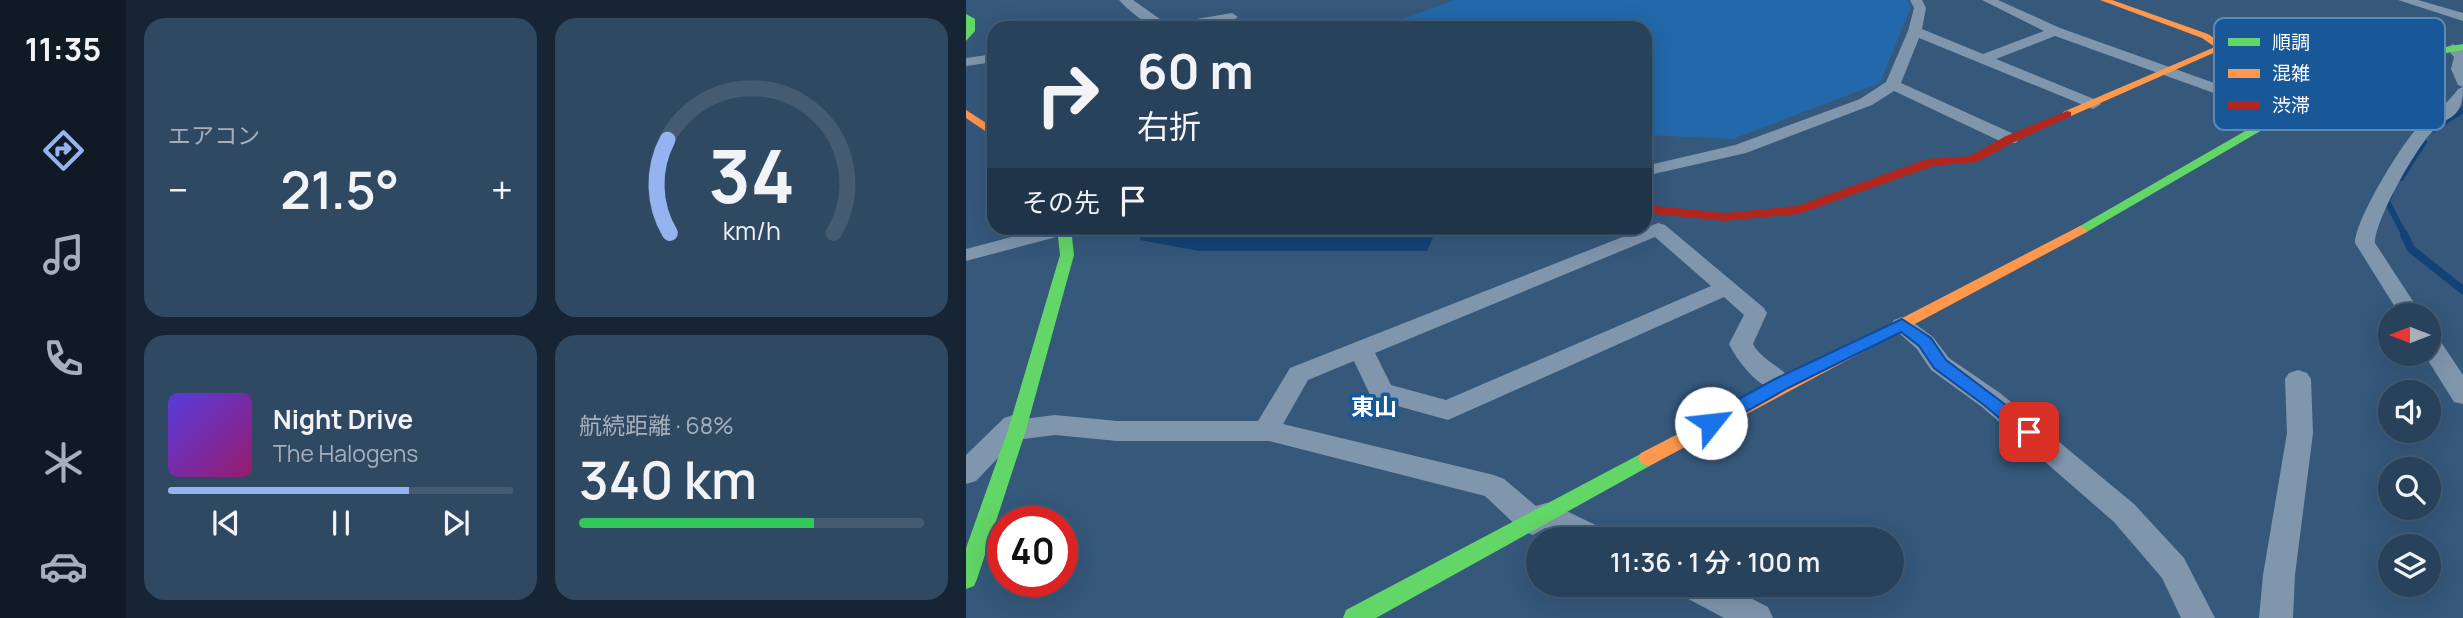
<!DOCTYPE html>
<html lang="ja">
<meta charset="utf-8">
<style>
:root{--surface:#28425c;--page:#304962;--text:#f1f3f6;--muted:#a5b0bb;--line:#445b72;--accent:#95b2f1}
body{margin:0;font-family:Manrope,"Noto Sans JP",sans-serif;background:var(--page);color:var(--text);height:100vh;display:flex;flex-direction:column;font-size:26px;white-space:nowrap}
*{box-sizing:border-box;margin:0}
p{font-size:23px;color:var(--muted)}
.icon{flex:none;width:38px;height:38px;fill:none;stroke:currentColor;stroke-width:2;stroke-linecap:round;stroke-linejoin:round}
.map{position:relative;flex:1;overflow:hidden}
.drawer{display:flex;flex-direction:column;gap:18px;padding:18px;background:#162433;width:840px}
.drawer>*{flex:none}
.top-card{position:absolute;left:21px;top:21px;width:665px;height:214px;border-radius:21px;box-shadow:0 7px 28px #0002,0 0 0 2px var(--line);background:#28425c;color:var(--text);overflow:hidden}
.needle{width:46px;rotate:270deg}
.buttons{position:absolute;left:1412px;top:303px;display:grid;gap:14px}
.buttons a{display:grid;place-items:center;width:63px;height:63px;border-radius:50%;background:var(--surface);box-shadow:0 7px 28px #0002,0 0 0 2px var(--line);font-size:35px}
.speed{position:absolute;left:21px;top:506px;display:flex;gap:14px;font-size:35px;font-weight:700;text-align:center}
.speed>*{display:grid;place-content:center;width:91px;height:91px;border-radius:50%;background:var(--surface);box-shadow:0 7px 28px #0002,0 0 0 2px var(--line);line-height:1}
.speed .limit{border:10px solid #d22;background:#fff;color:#111}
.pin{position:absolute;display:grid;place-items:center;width:60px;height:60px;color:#fff;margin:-30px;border-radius:14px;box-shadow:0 4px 10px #0006}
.me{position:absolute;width:77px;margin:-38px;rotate:61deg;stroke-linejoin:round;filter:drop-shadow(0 0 5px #0008)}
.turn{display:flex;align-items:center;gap:24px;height:147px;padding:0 35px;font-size:32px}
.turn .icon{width:91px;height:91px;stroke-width:2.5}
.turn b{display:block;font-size:49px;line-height:60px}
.then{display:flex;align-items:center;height:66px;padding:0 35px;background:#0003;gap:14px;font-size:26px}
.big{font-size:52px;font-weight:600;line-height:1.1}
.drawer .widget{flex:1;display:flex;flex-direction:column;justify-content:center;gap:10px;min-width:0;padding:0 24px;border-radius:21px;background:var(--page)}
.drawer .dial{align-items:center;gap:0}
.dial svg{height:182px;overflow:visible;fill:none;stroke:var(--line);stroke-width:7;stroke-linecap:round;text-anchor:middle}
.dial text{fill:var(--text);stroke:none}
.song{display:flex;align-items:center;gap:21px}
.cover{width:84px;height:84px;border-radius:10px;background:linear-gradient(135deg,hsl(250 70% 55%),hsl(320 70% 35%))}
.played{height:7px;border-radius:4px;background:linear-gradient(90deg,var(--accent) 70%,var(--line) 70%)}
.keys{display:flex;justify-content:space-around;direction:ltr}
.heat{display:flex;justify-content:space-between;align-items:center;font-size:38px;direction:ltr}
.charge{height:10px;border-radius:5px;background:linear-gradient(90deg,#34c759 68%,var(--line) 0)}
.drawer .tiles{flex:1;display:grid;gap:18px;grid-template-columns:repeat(2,1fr)}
.trip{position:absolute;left:560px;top:527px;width:378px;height:70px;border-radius:35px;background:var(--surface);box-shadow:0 7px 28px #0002,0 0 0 2px var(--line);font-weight:600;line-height:70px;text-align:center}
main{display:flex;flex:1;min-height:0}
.tabs{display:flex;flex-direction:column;width:126px;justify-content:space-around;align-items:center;background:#101a25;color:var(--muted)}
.tabs .icon{width:49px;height:49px}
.tabs .selected{color:var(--accent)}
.tabs b{font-size:32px;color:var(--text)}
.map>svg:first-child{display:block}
.green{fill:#2368aa}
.water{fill:#134376}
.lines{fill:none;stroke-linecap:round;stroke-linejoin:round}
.stream-far1{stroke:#134376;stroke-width:6}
.stream{stroke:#134376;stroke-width:8}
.street{fill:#7f96ad;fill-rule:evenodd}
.fast{fill:#63d668;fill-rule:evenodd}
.slow{fill:#ff974d;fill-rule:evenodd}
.jam{fill:#b3261e;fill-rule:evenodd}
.route{fill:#1a73e8;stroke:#114b97;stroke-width:2}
.labels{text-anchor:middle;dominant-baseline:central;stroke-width:7;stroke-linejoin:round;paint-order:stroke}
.quarter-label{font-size:23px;font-weight:bold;fill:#fff;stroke:#185798}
.key{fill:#185798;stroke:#5d89b7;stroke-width:2}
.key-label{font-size:19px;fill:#fff}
</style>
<main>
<nav class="tabs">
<b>11:35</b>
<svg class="icon selected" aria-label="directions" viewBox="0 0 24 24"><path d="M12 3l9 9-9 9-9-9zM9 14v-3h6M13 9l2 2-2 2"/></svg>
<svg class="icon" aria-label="music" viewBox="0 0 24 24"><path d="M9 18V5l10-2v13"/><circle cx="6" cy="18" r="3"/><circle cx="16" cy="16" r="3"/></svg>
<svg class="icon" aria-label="phone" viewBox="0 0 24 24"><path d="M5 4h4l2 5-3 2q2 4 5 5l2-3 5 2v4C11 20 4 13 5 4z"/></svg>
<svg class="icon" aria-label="climate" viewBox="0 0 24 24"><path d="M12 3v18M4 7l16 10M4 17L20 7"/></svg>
<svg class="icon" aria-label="car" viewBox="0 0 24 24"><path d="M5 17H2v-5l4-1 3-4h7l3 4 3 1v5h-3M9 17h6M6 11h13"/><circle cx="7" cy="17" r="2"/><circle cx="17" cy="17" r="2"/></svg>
</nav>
<section class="drawer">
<div class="tiles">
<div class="widget"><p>エアコン</p>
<div class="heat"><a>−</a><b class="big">21.5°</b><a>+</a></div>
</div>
<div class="widget dial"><svg viewBox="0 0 100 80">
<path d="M14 69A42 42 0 1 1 86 69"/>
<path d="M14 69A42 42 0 0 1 13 28" stroke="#95b2f1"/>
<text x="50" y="56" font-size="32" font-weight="700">34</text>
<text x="50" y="72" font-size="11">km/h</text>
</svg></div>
<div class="widget">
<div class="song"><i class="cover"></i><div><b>Night Drive</b><p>The Halogens</p></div></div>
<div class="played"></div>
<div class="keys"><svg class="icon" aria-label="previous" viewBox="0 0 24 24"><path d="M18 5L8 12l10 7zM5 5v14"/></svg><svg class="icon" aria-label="pause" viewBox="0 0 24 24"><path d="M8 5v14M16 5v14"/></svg><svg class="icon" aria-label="next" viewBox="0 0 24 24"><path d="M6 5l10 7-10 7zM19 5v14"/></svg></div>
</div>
<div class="widget"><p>航続距離 · 68%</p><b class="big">340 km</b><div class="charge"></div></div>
</div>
</section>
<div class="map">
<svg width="1497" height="618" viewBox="0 0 1497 618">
<rect width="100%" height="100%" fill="#35587b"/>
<!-- green -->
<path class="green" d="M488 0H941L945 7 914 83 767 139 679 135V28H413Z"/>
<!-- water -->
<path class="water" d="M176 228H471L461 251H233L174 240Z"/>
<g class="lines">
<!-- stream-far1 -->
<g class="stream-far1">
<path d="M1467 129 1497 110"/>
<path d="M1435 178 1458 142"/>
<path d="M1424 195 1421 201 1439 236"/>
</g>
<!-- stream -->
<path class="stream" d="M1438 234 1445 249 1497 290"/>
<!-- street -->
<g class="street">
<path d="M153 0H167L201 24 266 13 272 17C261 26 208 31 193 28 181 26 161 9 153 0Z"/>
<path d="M944 0H956L960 8 956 29 1017 54 1078 31 1016 0H1032L1094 28 1324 110 1326 113 1324 116H1312L1089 36 1030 59 1133 101 1135 104 1127 109 953 38 935 83 1050 135 1053 139 1050 143H1038L928 91 906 105 780 153 679 176V166L769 145 894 99 920 82 942 31 948 8Z"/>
<path d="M1432 0H1452L1497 13V21Z"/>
<path d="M1487 44 1497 50V87L1492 85 1485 69 1488 57 1480 48Z"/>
<path d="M28 54V62L0 66V58Z"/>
<path d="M1497 87C1497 120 1484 113 1465 133 1449 150 1409 220 1409 243L1456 315H1434L1389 243C1389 220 1436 143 1453 126 1468 111 1478 108 1492 89Z"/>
<path d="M692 223 699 225 798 308 801 313 787 344C796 361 818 367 828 384L824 390C799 398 773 364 763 344L778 315 758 297 482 420 406 399 388 361 342 380 317 424 528 475 538 479 570 506 580 503 590 506 640 530 644 539H600L579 528 567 535 556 531 519 496 303 441H151L89 435 49 440 10 481 0 484V455L38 418 47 415 57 419 89 415 151 421H292L324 368ZM689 237 745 286 480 400 425 385 409 353Z"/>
<path d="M80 228 108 229 105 233 0 261V249Z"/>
<path d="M936 317 944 320 967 337 983 358 1034 393 1168 504 1218 558 1249 618H1215L1196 578 1148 522 1016 407 965 370 951 349 924 325 928 320Z"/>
<path d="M1463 334 1471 336 1497 375V404L1488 402 1458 354H1463Z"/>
<path d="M1332 370 1341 373 1345 379 1347 433 1329 575 1327 618H1293L1297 575 1321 433 1319 379 1323 373Z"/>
<path d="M708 584H757L802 607 807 618H758L713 594Z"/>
</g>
<!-- fast -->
<g class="fast">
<path d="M0 14 9 19V31L0 41Z"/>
<path d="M1497 44V50L1440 60 1406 71 1322 115 1119 233H1109L1107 230 1314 111 1398 67 1438 54Z"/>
<path d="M91 228H105L108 255 60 430 11 579 8 586 0 589V548L42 430 94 255Z"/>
<path d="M682 450 689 453 692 458 689 463 410 618H377L380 610Z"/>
</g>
<!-- slow -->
<g class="slow">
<path d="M1134 0H1146L1242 34 1261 47 1105 116H1097V112L1249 47 1236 38Z"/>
<path d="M0 110 28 128V137L0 118Z"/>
<path d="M1114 226 1121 230 1119 233 689 463 682 466 675 463 672 458 675 453Z"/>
</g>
<!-- jam -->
<path class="jam" d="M1101 111 1105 112V116L1048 142 1011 162 967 166 833 214 759 221 679 213V205L759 213 831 206 961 159 1004 156 1040 136Z"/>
</g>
<!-- route -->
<path class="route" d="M936 319 965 338 980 360 1069 427 1072 432 1069 437H1056L1018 405 968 368 953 346 935 332 822 388 751 428H738L735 423 738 418 809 379Z"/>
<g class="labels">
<!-- quarter labels -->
<g class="quarter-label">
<text x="408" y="406">東山</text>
</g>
</g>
<!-- legend -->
<rect x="1248" y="18" width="231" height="112" rx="10" class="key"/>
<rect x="1262" y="38" width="32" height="8" fill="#63d668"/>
<rect x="1262" y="69" width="32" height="9" fill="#ff974d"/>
<rect x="1262" y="101" width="32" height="8" fill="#b3261e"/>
<g class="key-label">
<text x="1306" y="49">順調</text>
<text x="1306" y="80">混雑</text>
<text x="1306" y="112">渋滞</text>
</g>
</svg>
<div class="buttons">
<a><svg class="needle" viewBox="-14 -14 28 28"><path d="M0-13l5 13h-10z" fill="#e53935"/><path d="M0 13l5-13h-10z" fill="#a5b0bb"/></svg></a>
<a><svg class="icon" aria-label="sound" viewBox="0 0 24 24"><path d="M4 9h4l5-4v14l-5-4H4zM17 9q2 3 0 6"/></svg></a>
<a><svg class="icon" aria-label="search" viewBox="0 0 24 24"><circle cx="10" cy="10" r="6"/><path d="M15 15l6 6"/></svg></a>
<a><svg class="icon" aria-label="layers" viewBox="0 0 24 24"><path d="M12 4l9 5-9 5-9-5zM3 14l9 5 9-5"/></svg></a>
</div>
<div class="speed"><div class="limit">40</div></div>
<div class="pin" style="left:1063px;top:432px;background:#d93025"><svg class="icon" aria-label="arrive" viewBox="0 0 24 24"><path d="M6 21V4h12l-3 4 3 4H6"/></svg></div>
<svg class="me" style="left:745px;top:423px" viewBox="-20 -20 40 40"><circle r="19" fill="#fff"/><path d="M0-13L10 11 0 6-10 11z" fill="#1a73e8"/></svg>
<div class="trip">11:36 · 1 分 · 100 m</div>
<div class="top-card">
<div class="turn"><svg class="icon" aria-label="right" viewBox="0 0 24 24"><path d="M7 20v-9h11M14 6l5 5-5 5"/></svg><div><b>60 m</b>右折</div></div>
<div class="then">その先<svg class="icon" aria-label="arrive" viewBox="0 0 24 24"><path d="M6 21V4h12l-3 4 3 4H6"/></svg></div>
</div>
</div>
</main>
